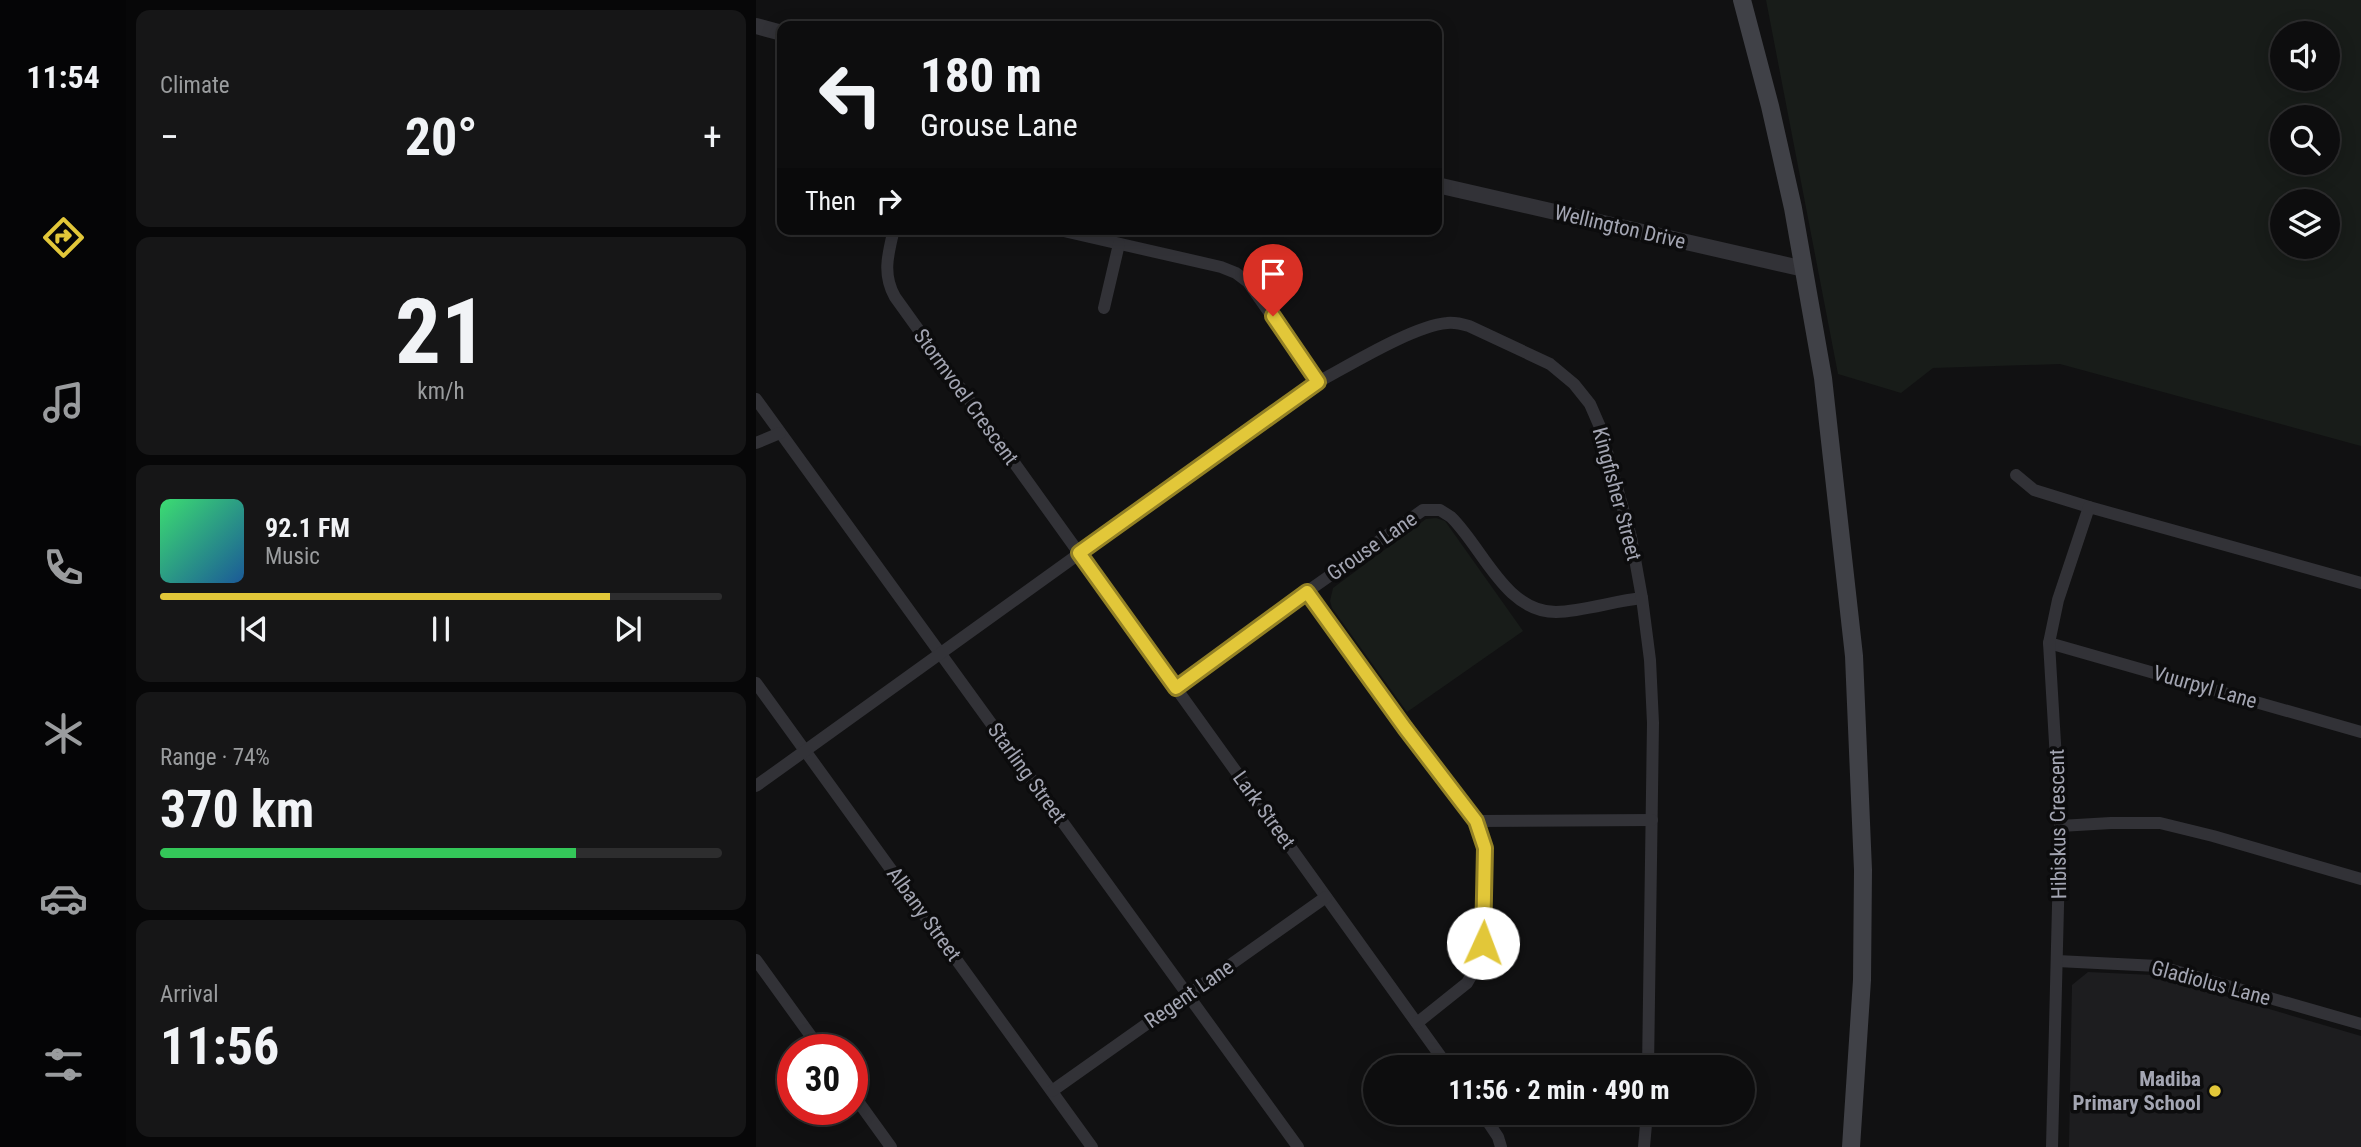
<!DOCTYPE html>
<meta charset="utf-8">
<style>
:root{--surface:#0d0d0e;--page:#161617;--text:#f1f3f6;--muted:#9a9c9e;--line:#2d2d2e;--accent:#e2c739}
body{margin:0;font-family:"Roboto Condensed",sans-serif;background:var(--page);color:var(--text);height:100vh;display:flex;flex-direction:column;font-size:26px;white-space:nowrap}
*{box-sizing:border-box;margin:0}
p{font-size:23px;color:var(--muted)}
.icon{flex:none;width:38px;height:38px;fill:none;stroke:currentColor;stroke-width:2;stroke-linecap:round;stroke-linejoin:round}
.map{position:relative;flex:1;overflow:hidden}
.details{display:flex;flex-direction:column;gap:10px;padding:10px;background:#070708;width:630px}
.details>*{flex:none}
.top-card{position:absolute;left:21px;top:21px;width:665px;height:214px;border-radius:14px;box-shadow:0 4px 18px #0003,0 0 0 2px var(--line);background:#0d0d0e;color:var(--text);overflow:hidden}
.tools{position:absolute;left:1514px;top:21px;display:grid;gap:14px}
.tools a{display:grid;place-items:center;width:70px;height:70px;border-radius:50%;background:var(--surface);box-shadow:0 4px 18px #0003,0 0 0 2px var(--line);font-size:35px}
.speed{position:absolute;left:21px;top:1034px;display:flex;gap:14px;font-size:35px;font-weight:700;text-align:center}
.speed>*{display:grid;place-content:center;width:91px;height:91px;border-radius:50%;background:var(--surface);box-shadow:0 4px 18px #0003,0 0 0 2px var(--line);line-height:1}
.speed .limit{border:10px solid #d22;background:#fff;color:#111}
.pin{position:absolute;display:grid;place-items:center;width:60px;height:60px;color:#fff;margin:-72px -30px;border-radius:50% 50% 50% 0;rotate:-45deg;box-shadow:0 0 7px #0007}
.pin .icon{rotate:45deg}
.me{position:absolute;width:77px;margin:-38px;rotate:2deg;stroke-linejoin:round;filter:drop-shadow(0 0 5px #0008)}
.turn{display:flex;align-items:center;gap:24px;height:147px;padding:0 28px;font-size:32px}
.turn .icon{width:91px;height:91px;stroke-width:2.5}
.turn b{display:block;font-size:49px;line-height:60px}
.then{display:flex;align-items:center;height:66px;padding:0 28px;background:#0003;gap:14px;font-size:26px}
.big{font-size:52px;font-weight:700;line-height:1.1}
.details .widget{flex:1;display:flex;flex-direction:column;justify-content:center;gap:10px;min-width:0;padding:0 24px;border-radius:14px;background:var(--page)}
.details .dial{align-items:center;gap:0}
.dial b{font-size:91px;line-height:1}
.song{display:flex;align-items:center;gap:21px}
.cover{width:84px;height:84px;border-radius:10px;background:linear-gradient(135deg,hsl(140 70% 55%),hsl(210 70% 35%))}
.played{height:7px;border-radius:4px;background:linear-gradient(90deg,var(--accent) 80%,var(--line) 80%)}
.keys{display:flex;justify-content:space-around;direction:ltr}
.heat{display:flex;justify-content:space-between;align-items:center;font-size:38px;direction:ltr}
.charge{height:10px;border-radius:5px;background:linear-gradient(90deg,#34c759 74%,var(--line) 0)}
.trip{position:absolute;left:607px;top:1055px;width:392px;height:70px;border-radius:35px;background:var(--surface);box-shadow:0 4px 18px #0003,0 0 0 2px var(--line);font-weight:700;line-height:70px;text-align:center}
main{display:flex;flex:1;min-height:0}
.dock{display:flex;flex-direction:column;width:126px;justify-content:space-around;align-items:center;background:#050506;color:var(--muted)}
.dock .icon{width:49px;height:49px}
.dock .selected{color:var(--accent)}
.dock b{font-size:32px;color:var(--text)}
.map>svg:first-child{display:block}
.built{fill:#1d1d1f}
.green{fill:#181c19;fill-rule:evenodd}
.lines{fill:none;stroke-linecap:round;stroke-linejoin:round}
.minor{stroke:#323237;stroke-width:12}
.tertiary{stroke:#323237;stroke-width:16}
.secondary{stroke:#404147;stroke-width:18}
.route-casing{stroke:#938125;stroke-width:18}
.route{stroke:#e2c739;stroke-width:12}
.poi-dot{fill:#e2c739;stroke:#0c0c0d;stroke-width:2.5}
.labels{text-anchor:middle;dominant-baseline:central;stroke-width:7;stroke-linejoin:round;paint-order:stroke}
.street-label{font-size:21px;fill:#a3a5b2;stroke:#0c0c0d}
.poi-label{font-size:21px;font-weight:bold;fill:#a3a5b2;stroke:#0c0c0d;text-anchor:end}
</style>
<main>
<nav class="dock">
<b>11:54</b>
<svg class="icon selected" aria-label="directions" viewBox="0 0 24 24"><path d="M12 3l9 9-9 9-9-9zM9 14v-3h6M13 9l2 2-2 2"/></svg>
<svg class="icon" aria-label="music" viewBox="0 0 24 24"><path d="M9 18V5l10-2v13"/><circle cx="6" cy="18" r="3"/><circle cx="16" cy="16" r="3"/></svg>
<svg class="icon" aria-label="phone" viewBox="0 0 24 24"><path d="M5 4h4l2 5-3 2q2 4 5 5l2-3 5 2v4C11 20 4 13 5 4z"/></svg>
<svg class="icon" aria-label="climate" viewBox="0 0 24 24"><path d="M12 3v18M4 7l16 10M4 17L20 7"/></svg>
<svg class="icon" aria-label="car" viewBox="0 0 24 24"><path d="M5 17H2v-5l4-1 3-4h7l3 4 3 1v5h-3M9 17h6M6 11h13"/><circle cx="7" cy="17" r="2"/><circle cx="17" cy="17" r="2"/></svg>
<svg class="icon" aria-label="filters" viewBox="0 0 24 24"><path d="M4 7h16M4 17h16"/><circle cx="9" cy="7" r="2"/><circle cx="15" cy="17" r="2"/></svg>
</nav>
<section class="details">
<div class="widget"><p>Climate</p>
<div class="heat"><a>−</a><b class="big">20°</b><a>+</a></div>
</div>
<div class="widget dial"><b>21</b><p>km/h</p></div>
<div class="widget">
<div class="song"><i class="cover"></i><div><b>92.1 FM</b><p>Music</p></div></div>
<div class="played"></div>
<div class="keys"><svg class="icon" aria-label="previous" viewBox="0 0 24 24"><path d="M18 5L8 12l10 7zM5 5v14"/></svg><svg class="icon" aria-label="pause" viewBox="0 0 24 24"><path d="M8 5v14M16 5v14"/></svg><svg class="icon" aria-label="next" viewBox="0 0 24 24"><path d="M6 5l10 7-10 7zM19 5v14"/></svg></div>
</div>
<div class="widget"><p>Range · 74%</p><b class="big">370 km</b><div class="charge"></div></div>
<div class="widget"><p>Arrival</p><b class="big">11:56</b></div>
</section>
<div class="map">
<svg width="1605" height="1147" viewBox="0 0 1605 1147">
<rect width="100%" height="100%" fill="#111112"/>
<!-- built -->
<path class="built" d="M1332 972 1397 975 1605 1036V1147H1313L1316 985Z"/>
<!-- green -->
<g class="green">
<path d="M1010 0H1605V446L1304 364 1177 368 1145 393 1082 374ZM1526 33H1572V79H1526ZM1526 117H1572V163H1526ZM1526 201H1572V247H1526Z"/>
<path d="M680 518 689 521 767 631 651 712 576 608 574 601 577 588 670 519Z"/>
</g>
<g class="lines">
<!-- minor -->
<g class="minor">
<path d="M138 229C132 254 126 274 139 297L693 1068"/>
<path d="M299 229 465 267 480 273 492 282 562 382"/>
<path d="M348 308 363 244"/>
<path d="M0 399 542 1147"/>
<path d="M0 443 24 433"/>
<path d="M1260 475 1278 490 1333 507"/>
<path d="M551 591 649 728 720 821 729 848 727 943 723 962 711 983 661 1023"/>
<path d="M1293 643 1605 732"/>
<path d="M0 683 336 1147"/>
<path d="M420 688 498 629 667 510H684L695 517C727 548 749 612 800 612 828 611 858 601 886 598"/>
<path d="M0 786 562 382C594 365 657 326 691 323 699 322 706 324 713 326L794 364 818 384 834 404 844 427 875 537 886 598 894 660 897 723 892 1068"/>
<path d="M720 821 896 820"/>
<path d="M1304 826 1355 823H1404L1457 836 1605 879"/>
<path d="M0 960 65 1050"/>
<path d="M1301 961 1402 966 1605 1024"/>
<path d="M296 1091 570 897"/>
<path d="M96 1093 135 1147"/>
<path d="M726 1113 742 1137 745 1147"/>
<path d="M888 1147 891 1113"/>
<path d="M1296 1147 1304 826 1293 643 1302 600 1333 507 1605 583"/>
</g>
<!-- tertiary -->
<g class="tertiary">
<path d="M0 26 26 33"/>
<path d="M681 185 1048 269"/>
</g>
<!-- secondary -->
<path class="secondary" d="M986 0 1014 106 1037 208 1067 378 1098 656 1107 870 1106 980 1095 1147"/>
</g>
<g class="lines">
<defs>
<path id="route" d="M517 316 562 382 323 553 420 688 551 592 649 728 720 821 729 848 727 943"/>
</defs>
<!-- route casing -->
<use href="#route" class="route-casing"/>
<!-- route -->
<use href="#route" class="route"/>
</g>
<!-- markers -->
<circle class="poi-dot" cx="1459" cy="1091" r="7"/>
<g class="labels">
<!-- street labels -->
<g class="street-label">
<text transform="translate(864 227) rotate(13)">Wellington Drive</text>
<text transform="translate(210 397) rotate(54)">Stormvoel Crescent</text>
<text transform="translate(861 494) rotate(75)">Kingfisher Street</text>
<text transform="translate(616 546) rotate(-35)">Grouse Lane</text>
<text transform="translate(1449 687) rotate(16)">Vuurpyl Lane</text>
<text transform="translate(271 773) rotate(54)">Starling Street</text>
<text transform="translate(508 810) rotate(54)">Lark Street</text>
<text transform="translate(1302 824) rotate(-91)">Hibiskus Crescent</text>
<text transform="translate(168 914) rotate(54)">Albany Street</text>
<text transform="translate(1455 983) rotate(15)">Gladiolus Lane</text>
<text transform="translate(433 994) rotate(-35)">Regent Lane</text>
</g>
<!-- poi labels -->
<g class="poi-label">
<text x="1445" y="1079">Madiba<tspan x="1445" dy="24">Primary School</tspan></text>
</g>
</g>
</svg>
<div class="tools">
<a><svg class="icon" aria-label="sound" viewBox="0 0 24 24"><path d="M4 9h4l5-4v14l-5-4H4zM17 9q2 3 0 6"/></svg></a>
<a><svg class="icon" aria-label="search" viewBox="0 0 24 24"><circle cx="10" cy="10" r="6"/><path d="M15 15l6 6"/></svg></a>
<a><svg class="icon" aria-label="layers" viewBox="0 0 24 24"><path d="M12 4l9 5-9 5-9-5zM3 14l9 5 9-5"/></svg></a>
</div>
<div class="speed"><div class="limit">30</div></div>
<div class="pin" style="left:517px;top:316px;background:#d93025"><svg class="icon" aria-label="arrive" viewBox="0 0 24 24"><path d="M6 21V4h12l-3 4 3 4H6"/></svg></div>
<svg class="me" style="left:727px;top:943px" viewBox="-20 -20 40 40"><circle r="19" fill="#fff"/><path d="M0-13L10 11 0 6-10 11z" fill="#e2c739"/></svg>
<div class="trip">11:56 · 2 min · 490 m</div>
<div class="top-card">
<div class="turn"><svg class="icon" aria-label="left" viewBox="0 0 24 24"><path d="M17 20v-9H6M10 6l-5 5 5 5"/></svg><div><b>180 m</b>Grouse Lane</div></div>
<div class="then">Then<svg class="icon" aria-label="right" viewBox="0 0 24 24"><path d="M7 20v-9h11M14 6l5 5-5 5"/></svg></div>
</div>
</div>
</main>
